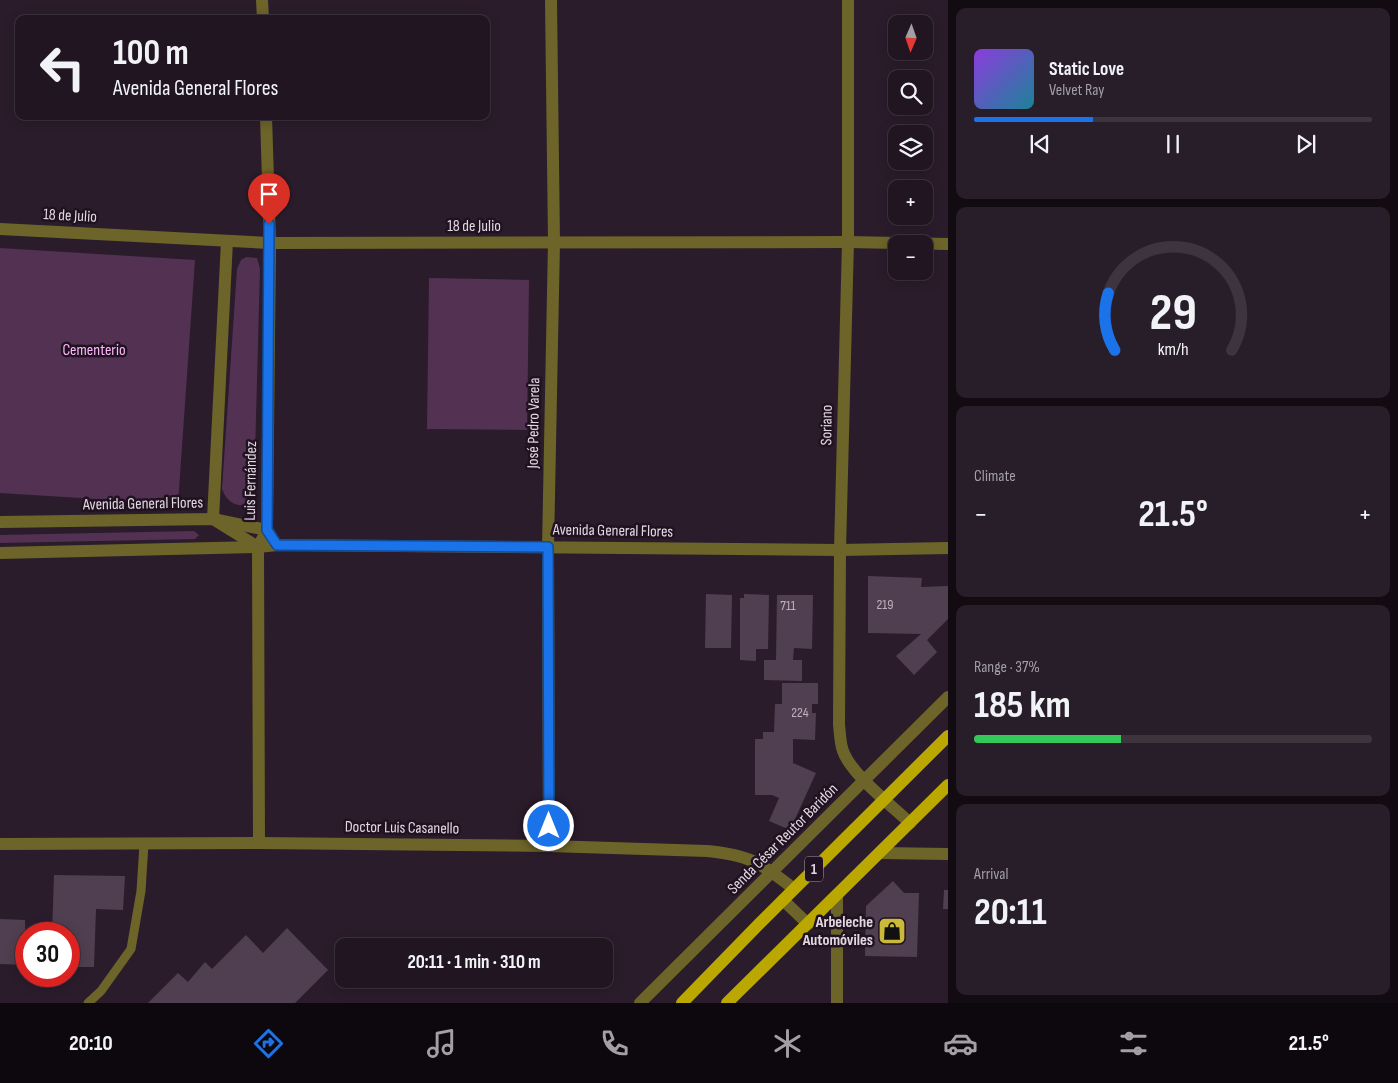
<!DOCTYPE html>
<meta charset="utf-8">
<style>
:root{--surface:#201520;--page:#281e29;--text:#f1f3f6;--muted:#a29fa5;--line:#3d343e;--accent:#1a73e8}
body{margin:0;font-family:"Sofia Sans Condensed",sans-serif;background:var(--page);color:var(--text);height:100vh;display:flex;flex-direction:column;font-size:19px;white-space:nowrap}
*{box-sizing:border-box;margin:0}
p{font-size:16px;color:var(--muted)}
.icon{flex:none;width:28px;height:28px;fill:none;stroke:currentColor;stroke-width:2;stroke-linecap:round;stroke-linejoin:round}
.map{position:relative;flex:1;overflow:hidden}
.side{display:flex;flex-direction:column;gap:8px;padding:8px;background:#120c12;width:450px}
.side>*{flex:none}
.guide{position:absolute;left:15px;top:15px;width:475px;height:105px;border-radius:10px;box-shadow:0 2px 12px #0003,0 0 0 1px var(--line);background:#201520;color:var(--text);overflow:hidden}
.needle{width:32px;rotate:182deg}
.controls{position:absolute;left:888px;top:15px;display:grid;gap:10px}
.controls a{display:grid;place-items:center;width:45px;height:45px;border-radius:10px;background:var(--surface);box-shadow:0 2px 12px #0003,0 0 0 1px var(--line);font-size:25px}
.speed{position:absolute;left:15px;top:922px;display:flex;gap:10px;font-size:25px;font-weight:700;text-align:center}
.speed>*{display:grid;place-content:center;width:65px;height:65px;border-radius:50%;background:var(--surface);box-shadow:0 2px 12px #0003,0 0 0 1px var(--line);line-height:1}
.speed .limit{border:8px solid #d22;background:#fff;color:#111}
.pin{position:absolute;display:grid;place-items:center;width:42px;height:42px;color:#fff;margin:-51px -21px;border-radius:50% 50% 50% 0;rotate:-45deg;box-shadow:0 0 5px #0007}
.pin .icon{rotate:45deg}
.me{position:absolute;width:55px;margin:-28px;rotate:0deg;stroke-linejoin:round;filter:drop-shadow(0 0 4px #0008)}
.turn{display:flex;align-items:center;gap:18px;height:105px;padding:0 15px;font-size:22px}
.turn .icon{width:65px;height:65px;stroke-width:2.5}
.turn b{display:block;font-size:35px;line-height:42px}
.big{font-size:38px;font-weight:700;line-height:1.1}
.side .card{flex:1;display:flex;flex-direction:column;justify-content:center;gap:8px;min-width:0;padding:0 18px;border-radius:10px;background:var(--page)}
.side .dial{align-items:center;gap:0}
.dial svg{height:130px;overflow:visible;fill:none;stroke:var(--line);stroke-width:7;stroke-linecap:round;text-anchor:middle}
.dial text{fill:var(--text);stroke:none}
.song{display:flex;align-items:center;gap:15px}
.cover{width:60px;height:60px;border-radius:8px;background:linear-gradient(135deg,hsl(270 70% 55%),hsl(190 70% 35%))}
.played{height:5px;border-radius:2px;background:linear-gradient(90deg,var(--accent) 30%,var(--line) 30%)}
.keys{display:flex;justify-content:space-around;direction:ltr}
.heat{display:flex;justify-content:space-between;align-items:center;font-size:28px;direction:ltr}
.charge{height:8px;border-radius:4px;background:linear-gradient(90deg,#34c759 37%,var(--line) 0)}
.trip{position:absolute;left:335px;top:938px;width:278px;height:50px;border-radius:10px;background:var(--surface);box-shadow:0 2px 12px #0003,0 0 0 1px var(--line);font-weight:700;line-height:50px;text-align:center}
.menu{display:flex;height:80px;justify-content:space-around;align-items:center;background:#0d080d;color:var(--muted)}
.menu .icon{width:35px;height:35px}
.menu .active{color:var(--accent)}
.menu b{font-size:22px;color:var(--text)}
main{display:flex;flex:1;min-height:0}
.map>svg:first-child{display:block}
.green{fill:#533153}
.building{fill:#503f50}
.lines{fill:none;stroke-linecap:round;stroke-linejoin:round}
.lane{stroke:#6d642a;stroke-width:9}
.street{stroke:#6d642a;stroke-width:12}
.primary{stroke:#baa700;stroke-width:12}
.route-casing{stroke:#114b97;stroke-width:12}
.route{stroke:#1a73e8;stroke-width:9}
.labels{text-anchor:middle;dominant-baseline:central;stroke-width:5;stroke-linejoin:round;paint-order:stroke}
.number-label{font-size:14px;fill:#beb2be}
.shield{fill:#211221;stroke:#a89da8;stroke-width:1}
.shield-label{font-size:15px;font-weight:bold;fill:#e2d8e2}
.street-label{font-size:16px;fill:#e2d8e2;stroke:#211221}
.park-label{font-size:16px;fill:#febaff;stroke:#211221}
.poi-label{font-size:16px;font-weight:bold;fill:#e2d8e2;stroke:#211221;text-anchor:end}
</style>
<main>
<div class="map">
<svg width="948" height="1003" viewBox="0 0 948 1003">
<rect width="100%" height="100%" fill="#2b1c2b"/>
<!-- green -->
<g class="green">
<path d="M0 248 195 260 178 504 0 493Z"/>
<path d="M246 257 257 258 260 269 254 491C249 513 228 507 222 489L237 269 241 260Z"/>
<path d="M429 278 529 280 527 430 427 429Z"/>
<path d="M194 531 199 535 195 539 0 543V535Z"/>
</g>
<!-- building -->
<g class="building">
<path d="M868 576 922 578 921 587 948 586V619L927 640 937 652 914 675 896 656 921 634 868 633Z"/>
<path d="M706 594 732 595 731 648H705Z"/>
<path d="M744 594 769 595 768 649H756V661L740 660V598H744Z"/>
<path d="M777 595H813L812 649 794 648 793 660H802V681L764 680V660H776Z"/>
<path d="M782 683H818V704H812V713H816L815 740 793 739V763L816 773 790 830 769 821 779 798 772 795H755V739H763V732H774L775 704H782Z"/>
<path d="M54 875 125 876 123 910 96 909 94 967H69V934H52Z"/>
<path d="M893 881 904 893H919L917 957 865 956 866 906Z"/>
<path d="M944 890H948V909H943Z"/>
<path d="M0 919 25 920 26 965 0 964Z"/>
<path d="M287 928 328 970 295 1003H148L178 973 188 982 205 962 212 969 246 935 263 953Z"/>
</g>
<g class="lines">
<!-- lane -->
<path class="lane" d="M88 1003 101 991 131 949 141 891 144 844"/>
<!-- street -->
<g class="street">
<path d="M262 0 263 19"/>
<path d="M848 0V242L840 550 839 724C840 733 840 743 843 751 851 774 891 805 910 823"/>
<path d="M0 229 270 243 848 242 948 244"/>
<path d="M227 241 213 519 258 547"/>
<path d="M0 522 213 519 267 530 271 536"/>
<path d="M0 553 258 547 277 545 840 550 948 548"/>
<path d="M259 843 258 547 267 530 270 243 266 116"/>
<path d="M0 844 259 843 549 846 707 851C750 855 761 863 794 889"/>
<path d="M549 846 548 547 554 242 551 0"/>
<path d="M880 853 948 854"/>
<path d="M783 900 808 924"/>
<path d="M640 1003 948 697"/>
<path d="M837 1003V895"/>
</g>
<!-- primary -->
<g class="primary">
<path d="M682 1003 760 923 948 736"/>
<path d="M727 1003 948 785"/>
</g>
</g>
<g class="lines">
<defs>
<path id="route" d="M269 224 267 530 277 545 548 547 549 826"/>
</defs>
<!-- route casing -->
<use href="#route" class="route-casing"/>
<!-- route -->
<use href="#route" class="route"/>
</g>
<!-- icons -->
<defs>
<symbol id="shop-square" viewBox="-11 -11 22 22"><rect x="-9" y="-9" width="18" height="18" rx="4" fill="#cbb939" stroke="#211221"/><path d="M-5-2.5h2.3a2.7 3.5 0 0 1 5.4 0H5L5.5 6h-11ZM-1.5-2.5h3a1.5 2.3 0 0 0-3 0Z" fill="#111"/></symbol>
</defs>
<g fill-rule="evenodd">
<use href="#shop-square" x="876" y="915" width="32" height="32"/>
</g>
<g class="labels">
<!-- number labels -->
<g class="number-label">
<text x="885" y="604">219</text>
<text x="788" y="605">711</text>
<text x="800" y="712">224</text>
</g>
<!-- shield labels -->
<rect class="shield" x="805" y="856.5" width="18" height="25" rx="4"/>
<g class="shield-label">
<text x="814" y="869">1</text>
</g>
<!-- street labels -->
<g class="street-label">
<text transform="translate(70 216) rotate(3)">18 de Julio</text>
<text x="474" y="226">18 de Julio</text>
<text transform="translate(534 423) rotate(-89)">José Pedro Varela</text>
<text transform="translate(827 425) rotate(-89)">Soriano</text>
<text transform="translate(251 481) rotate(-89)">Luis Fernández</text>
<text transform="translate(143 504) rotate(-1)">Avenida General Flores</text>
<text transform="translate(613 531) rotate(1)">Avenida General Flores</text>
<text transform="translate(402 828) rotate(1)">Doctor Luis Casanello</text>
<text transform="translate(783 839) rotate(-45)">Senda César Reutor Baridón</text>
</g>
<!-- park labels -->
<g class="park-label">
<text x="94" y="350">Cementerio</text>
</g>
<!-- poi labels -->
<g class="poi-label">
<text x="873" y="922">Arbeleche<tspan x="873" dy="18">Automóviles</tspan></text>
</g>
</g>
</svg>
<div class="controls">
<a><svg class="needle" viewBox="-14 -14 28 28"><path d="M0-13l5 13h-10z" fill="#e53935"/><path d="M0 13l5-13h-10z" fill="#a29fa5"/></svg></a>
<a><svg class="icon" aria-label="search" viewBox="0 0 24 24"><circle cx="10" cy="10" r="6"/><path d="M15 15l6 6"/></svg></a>
<a><svg class="icon" aria-label="layers" viewBox="0 0 24 24"><path d="M12 4l9 5-9 5-9-5zM3 14l9 5 9-5"/></svg></a>
<a>+</a>
<a>−</a>
</div>
<div class="speed"><div class="limit">30</div></div>
<div class="pin" style="left:269px;top:224px;background:#d93025"><svg class="icon" aria-label="arrive" viewBox="0 0 24 24"><path d="M6 21V4h12l-3 4 3 4H6"/></svg></div>
<svg class="me" style="left:549px;top:826px" viewBox="-20 -20 40 40"><circle r="17" fill="#1a73e8" stroke="#fff" stroke-width="3"/><path d="M0-11L8 9 0 5-8 9z" fill="#fff"/></svg>
<div class="trip">20:11 · 1 min · 310 m</div>
<div class="guide">
<div class="turn"><svg class="icon" aria-label="left" viewBox="0 0 24 24"><path d="M17 20v-9H6M10 6l-5 5 5 5"/></svg><div><b>100 m</b>Avenida General Flores</div></div>
</div>
</div>
<section class="side">
<div class="card">
<div class="song"><i class="cover"></i><div><b>Static Love</b><p>Velvet Ray</p></div></div>
<div class="played"></div>
<div class="keys"><svg class="icon" aria-label="previous" viewBox="0 0 24 24"><path d="M18 5L8 12l10 7zM5 5v14"/></svg><svg class="icon" aria-label="pause" viewBox="0 0 24 24"><path d="M8 5v14M16 5v14"/></svg><svg class="icon" aria-label="next" viewBox="0 0 24 24"><path d="M6 5l10 7-10 7zM19 5v14"/></svg></div>
</div>
<div class="card dial"><svg viewBox="0 0 100 80">
<path d="M14 69A42 42 0 1 1 86 69"/>
<path d="M14 69A42 42 0 0 1 10 34" stroke="#1a73e8"/>
<text x="50" y="56" font-size="32" font-weight="700">29</text>
<text x="50" y="72" font-size="11">km/h</text>
</svg></div>
<div class="card"><p>Climate</p>
<div class="heat"><a>−</a><b class="big">21.5°</b><a>+</a></div>
</div>
<div class="card"><p>Range · 37%</p><b class="big">185 km</b><div class="charge"></div></div>
<div class="card"><p>Arrival</p><b class="big">20:11</b></div>
</section>
</main>
<nav class="menu">
<b>20:10</b>
<svg class="icon active" aria-label="directions" viewBox="0 0 24 24"><path d="M12 3l9 9-9 9-9-9zM9 14v-3h6M13 9l2 2-2 2"/></svg>
<svg class="icon" aria-label="music" viewBox="0 0 24 24"><path d="M9 18V5l10-2v13"/><circle cx="6" cy="18" r="3"/><circle cx="16" cy="16" r="3"/></svg>
<svg class="icon" aria-label="phone" viewBox="0 0 24 24"><path d="M5 4h4l2 5-3 2q2 4 5 5l2-3 5 2v4C11 20 4 13 5 4z"/></svg>
<svg class="icon" aria-label="climate" viewBox="0 0 24 24"><path d="M12 3v18M4 7l16 10M4 17L20 7"/></svg>
<svg class="icon" aria-label="car" viewBox="0 0 24 24"><path d="M5 17H2v-5l4-1 3-4h7l3 4 3 1v5h-3M9 17h6M6 11h13"/><circle cx="7" cy="17" r="2"/><circle cx="17" cy="17" r="2"/></svg>
<svg class="icon" aria-label="filters" viewBox="0 0 24 24"><path d="M4 7h16M4 17h16"/><circle cx="9" cy="7" r="2"/><circle cx="15" cy="17" r="2"/></svg>
<b>21.5°</b>
</nav>
